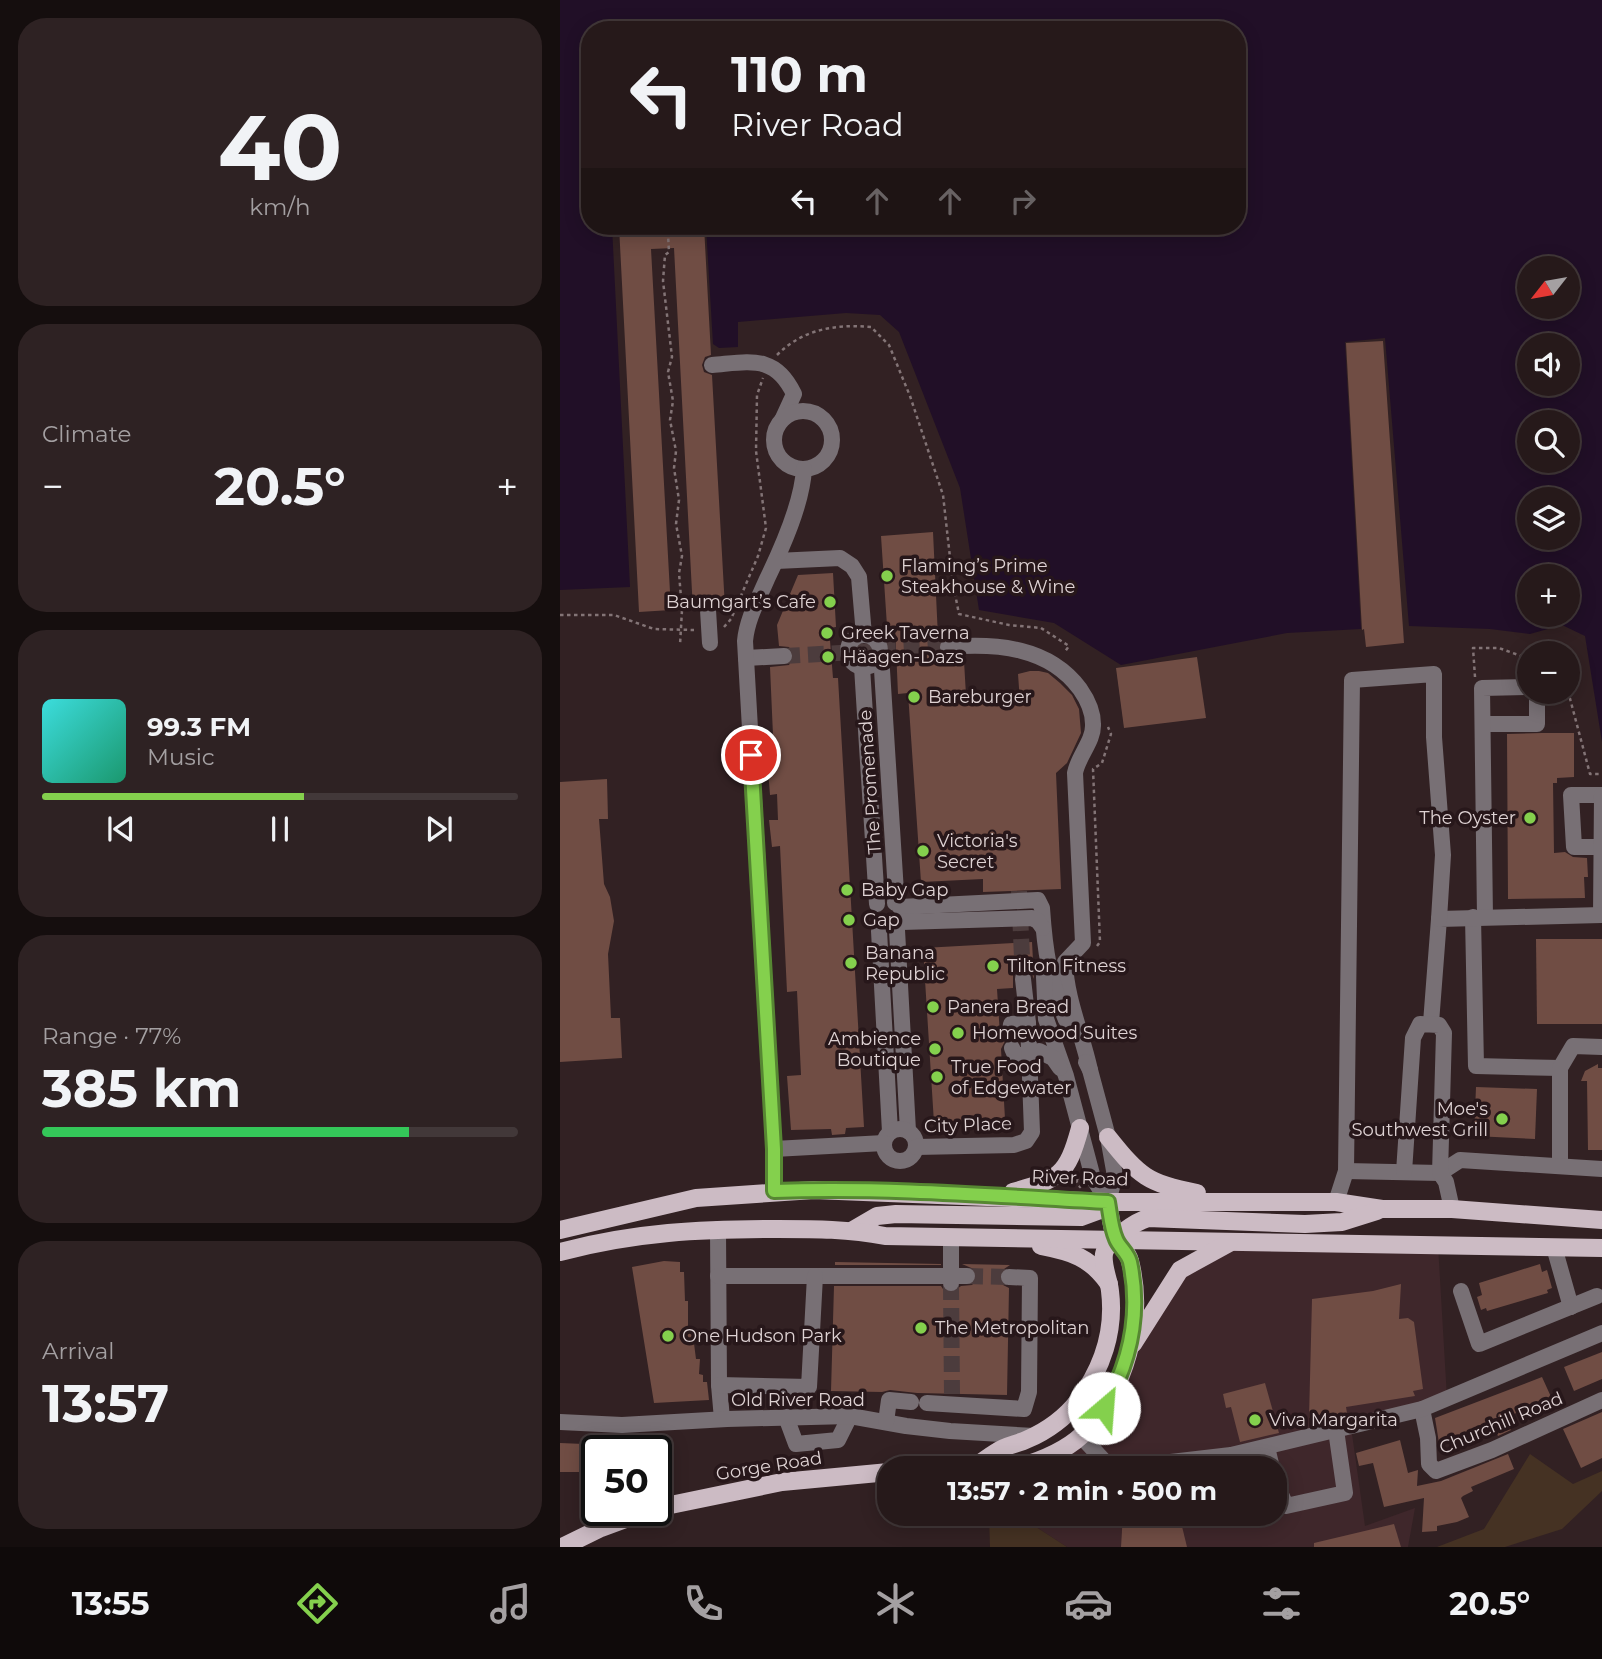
<!DOCTYPE html>
<meta charset="utf-8">
<style>
:root{--surface:#26191a;--page:#2e2223;--text:#f1f3f6;--muted:#a4a0a2;--line:#423839;--accent:#84d04d}
body{margin:0;font-family:Montserrat,sans-serif;background:var(--page);color:var(--text);height:100vh;display:flex;flex-direction:column;font-size:26px;white-space:nowrap}
*{box-sizing:border-box;margin:0}
p{font-size:23px;color:var(--muted)}
.icon{flex:none;width:38px;height:38px;fill:none;stroke:currentColor;stroke-width:2;stroke-linecap:round;stroke-linejoin:round}
.map{position:relative;flex:1;overflow:hidden}
.drawer{display:flex;flex-direction:column;gap:18px;padding:18px;background:#150e0e;width:560px}
.drawer>*{flex:none}
.banner{position:absolute;left:21px;top:21px;width:665px;height:214px;border-radius:28px;box-shadow:0 4px 18px #0003,0 0 0 2px var(--line);background:#26191a;color:var(--text);overflow:hidden}
.needle{width:46px;rotate:239deg}
.tools{position:absolute;left:957px;top:256px;display:grid;gap:14px}
.tools a{display:grid;place-items:center;width:63px;height:63px;border-radius:50%;background:var(--surface);box-shadow:0 4px 18px #0003,0 0 0 2px var(--line);font-size:35px}
.speed{position:absolute;left:21px;top:1435px;display:flex;gap:14px;font-size:35px;font-weight:700;text-align:center}
.speed>*{display:grid;place-content:center;width:91px;height:91px;border-radius:50%;background:var(--surface);box-shadow:0 4px 18px #0003,0 0 0 2px var(--line);line-height:1}
.speed .limit{border:4px solid #111;border-radius:10px;background:#fff;color:#111}
.pin{position:absolute;display:grid;place-items:center;width:60px;height:60px;color:#fff;margin:-30px;border:4px solid #fff;border-radius:50%;box-shadow:0 2px 7px #0007}
.me{position:absolute;width:77px;margin:-38px;rotate:27deg;stroke-linejoin:round;filter:drop-shadow(0 0 5px #0008)}
.turn{display:flex;align-items:center;gap:24px;height:147px;padding:0 35px;font-size:32px}
.turn .icon{width:91px;height:91px;stroke-width:2.5}
.turn b{display:block;font-size:49px;line-height:60px}
.lanes{display:flex;align-items:center;height:66px;padding:0 35px;background:#0003;justify-content:center;gap:35px;direction:ltr}
.lanes .off{opacity:.35}
.big{font-size:52px;font-weight:700;line-height:1.1}
.drawer .tile{flex:1;display:flex;flex-direction:column;justify-content:center;gap:10px;min-width:0;padding:0 24px;border-radius:28px;background:var(--page)}
.drawer .dial{align-items:center;gap:0}
.dial b{font-size:91px;line-height:1}
.song{display:flex;align-items:center;gap:21px}
.cover{width:84px;height:84px;border-radius:10px;background:linear-gradient(135deg,hsl(180 70% 55%),hsl(160 70% 35%))}
.played{height:7px;border-radius:4px;background:linear-gradient(90deg,var(--accent) 55%,var(--line) 55%)}
.keys{display:flex;justify-content:space-around;direction:ltr}
.heat{display:flex;justify-content:space-between;align-items:center;font-size:38px;direction:ltr}
.charge{height:10px;border-radius:5px;background:linear-gradient(90deg,#34c759 77%,var(--line) 0)}
.trip{position:absolute;left:317px;top:1456px;width:410px;height:70px;border-radius:28px;background:var(--surface);box-shadow:0 4px 18px #0003,0 0 0 2px var(--line);font-weight:700;line-height:70px;text-align:center}
.tab-bar{display:flex;height:112px;justify-content:space-around;align-items:center;background:#0f0a0a;color:var(--muted)}
.tab-bar .icon{width:49px;height:49px}
.tab-bar .current{color:var(--accent)}
.tab-bar b{font-size:32px;color:var(--text)}
main{display:flex;flex:1;min-height:0}
.map>svg:first-child{display:block}
.built{fill:#3f272b}
.green{fill:#453223}
.water{fill:#210f27;fill-rule:evenodd}
.building{fill:#704d44}
.lines{fill:none;stroke-linecap:round;stroke-linejoin:round}
.minor-tunnel{stroke:#4c3c3d;stroke-width:16;stroke-dasharray:16 8;stroke-linecap:butt}
.path{stroke:#837476;stroke-width:2.5;stroke-dasharray:3.5 3.5;stroke-linecap:butt}
.minor{stroke:#787075;stroke-width:16}
.major{stroke:#ccbbc4;stroke-width:18}
.route-casing{stroke:#568732;stroke-width:18}
.route{stroke:#84d04d;stroke-width:12}
.poi-dot{fill:#84d04d;stroke:#27171a;stroke-width:2.5}
.labels{text-anchor:middle;dominant-baseline:central;stroke-width:7;stroke-linejoin:round;paint-order:stroke}
.poi-label{font-size:18px;fill:#ded2d3;stroke:#27171a;text-anchor:start}
.street-label{font-size:18px;fill:#ded2d3;stroke:#27171a}
</style>
<main>
<section class="drawer">
<div class="tile dial"><b>40</b><p>km/h</p></div>
<div class="tile"><p>Climate</p>
<div class="heat"><a>−</a><b class="big">20.5°</b><a>+</a></div>
</div>
<div class="tile">
<div class="song"><i class="cover"></i><div><b>99.3 FM</b><p>Music</p></div></div>
<div class="played"></div>
<div class="keys"><svg class="icon" aria-label="previous" viewBox="0 0 24 24"><path d="M18 5L8 12l10 7zM5 5v14"/></svg><svg class="icon" aria-label="pause" viewBox="0 0 24 24"><path d="M8 5v14M16 5v14"/></svg><svg class="icon" aria-label="next" viewBox="0 0 24 24"><path d="M6 5l10 7-10 7zM19 5v14"/></svg></div>
</div>
<div class="tile"><p>Range · 77%</p><b class="big">385 km</b><div class="charge"></div></div>
<div class="tile"><p>Arrival</p><b class="big">13:57</b></div>
</section>
<div class="map">
<svg width="1042" height="1547" viewBox="0 0 1042 1547">
<rect width="100%" height="100%" fill="#322123"/>
<!-- built -->
<path class="built" d="M671 1242 878 1245 887 1398 791 1427 805 1526 855 1508 848 1547H507L456 1514H714V1468H456L522 1436 620 1270Z"/>
<!-- green -->
<g class="green">
<path d="M970 1454 1013 1484 1042 1471V1491L1002 1529 945 1547H877L924 1529Z"/>
<path d="M429 1514H456L507 1547H430Z"/>
</g>
<!-- water -->
<path class="water" d="M0 0H1042V742L1025 636 1002 625 970 634 930 629 849 626 825 338 785 342 801 629 727 633 561 665 494 623 419 610 400 488 339 332 320 315 286 313 178 322V347L159 348 153 344 146 226H677V30H30V226H52L70 587 0 590ZM970 268H1008V306H970ZM970 345H1008V383H970ZM970 422H1008V460H970ZM970 499H1008V537H970ZM970 576H1008V614H970Z"/>
<!-- building -->
<g class="building">
<path d="M59 226H90L91 236 113 235V226H144L151 355 145 357 142 365 144 372 152 375 165 608 158 609 153 601 147 600 139 605 138 611H133L114 248 91 249 111 610 79 612Z"/>
<path d="M823 341 844 643 806 647 804 629 802 630 786 343Z"/>
<path d="M373 532 378 637H387L379 642 378 648 384 657 404 661 406 695 435 693 439 703 460 702 458 674 470 671H479L488 673 500 683 512 695 519 709 521 733 507 763 496 773 501 889 423 892V879L361 882 348 693 338 694 335 626H327L321 536Z"/>
<path d="M273 573 276 627 269 628 273 678H278L304 1127 286 1128 285 1134 272 1135 271 1129 231 1130 227 1076 241 1075 237 991 227 992 220 846 212 847 209 820H218L217 794 210 795 207 758H214L210 667 229 665 234 656 229 647 219 646 217 625 238 575Z"/>
<path d="M637 657 646 718 564 728 556 668Z"/>
<path d="M982 733H1014V777L997 778V783H993L994 853 1005 852 1013 857 1027 858 1028 877H1024L1025 898 948 899 947 734Z"/>
<path d="M47 779 48 819H39L44 884 50 897 54 921 48 954 51 1018H60L62 1058 0 1062V782Z"/>
<path d="M976 939H1042V1024H977Z"/>
<path d="M472 942 474 979 471 972 461 969 453 975V988L437 989 440 1035 445 1041 441 1049 445 1119 374 1123 363 948Z"/>
<path d="M1038 1064V1068H1042V1150H1028L1027 1081H1021L1025 1071Z"/>
<path d="M916 1087 977 1089 975 1139 914 1136Z"/>
<path d="M104 1261 120 1262V1272H124L125 1301H128V1328H132L136 1359H140L139 1374 143 1375V1382H147L149 1400 94 1403 72 1267Z"/>
<path d="M275 1262 381 1264V1265H275Z"/>
<path d="M402 1264 450 1265 441 1271 439 1277 443 1285 449 1288 447 1395 357 1393 330 1390 322 1392 271 1391 274 1286H381L385 1292 392 1293 401 1286 412 1285 416 1281V1270Z"/>
<path d="M980 1264 982 1272 987 1270 992 1288 987 1290 988 1293 927 1311 926 1308 921 1310 917 1297 922 1295 919 1283Z"/>
<path d="M841 1284 839 1319 848 1318 854 1322 863 1389 853 1391 855 1396 786 1407 787 1413 749 1418 752 1299 813 1291Z"/>
<path d="M1042 1352V1379L1014 1391 1004 1367Z"/>
<path d="M982 1377 992 1399 946 1417 951 1430 938 1436 936 1432 917 1441 912 1430 879 1443 875 1418Z"/>
<path d="M705 1383 719 1433 680 1442 671 1407 666 1408 663 1394Z"/>
<path d="M1042 1412V1458L1021 1468 1003 1429Z"/>
<path d="M840 1440 848 1473 858 1470 857 1486 881 1481 948 1454 954 1469 911 1487 913 1491 903 1496 901 1498 909 1517 897 1522 877 1526V1531L862 1532 864 1498 824 1507 813 1463 799 1466 796 1453Z"/>
<path d="M0 1443 24 1444 23 1472H0Z"/>
<path d="M563 1514H619L627 1547H561Z"/>
<path d="M834 1524 841 1547H754V1543Z"/>
</g>
<g class="lines">
<!-- minor-tunnel -->
<g class="minor-tunnel">
<path d="M224 656 388 647"/>
<path d="M459 891 463 979"/>
<path d="M407 1276 449 1277"/>
<path d="M391 1284 392 1394"/>
</g>
<!-- path -->
<g class="path">
<path d="M103 226 108 235 109 252 105 255 103 281 112 357 108 372 113 401 110 420 116 451 114 468 119 500 116 524 122 556 119 573 122 610 120 645"/>
<path d="M217 355C243 329 275 324 311 327L329 345 350 396 383 495 393 584 399 614 449 625 481 628 509 646 504 653"/>
<path d="M0 615H54L94 629 134 630"/>
<path d="M164 627 171 619 198 556 206 528 196 451 197 395 203 378"/>
<path d="M915 677 913 648H939L961 656 970 655"/>
<path d="M1008 691 1030 774H1042"/>
<path d="M537 946 540 942 533 769 542 763 551 734 548 727"/>
<path d="M515 1179 524 1182 520 1187Z"/>
</g>
<!-- minor -->
<g class="minor">
<path d="M152 365C190 362 215 354 234 394L223 418"/>
<circle cx="243" cy="440" r="29"/>
<path d="M216 561 280 558 292 566 299 577 304 635"/>
<path d="M148 610 150 643"/>
<circle cx="304" cy="651" r="16"/>
<path d="M388 647C437 643 489 647 520 689 527 699 533 711 533 724 534 741 518 756 515 773L523 943 505 962C506 999 522 1033 530 1070"/>
<path d="M186 658 224 656"/>
<path d="M318 659 322 670 336 892 335 903"/>
<path d="M302 667 317 904"/>
<path d="M923 724H977V691"/>
<path d="M1041 795H1011L1014 847H1041"/>
<path d="M340 907 478 900 482 908C485 952 489 978 506 1020"/>
<path d="M1041 915 1042 795"/>
<path d="M913 917 916 1066 1000 1068"/>
<path d="M925 917 922 688 970 687"/>
<path d="M342 922 472 918 478 921 483 928"/>
<path d="M337 930 348 1131"/>
<path d="M319 931 330 1132"/>
<path d="M484 977 486 1019 506 1076 533 1178 548 1202"/>
<path d="M871 1023 879 919 1042 915"/>
<path d="M450 1032 451 1024 468 1023"/>
<path d="M452 1048 455 1055H469L479 1051 493 1058 500 1068"/>
<path d="M526 1062 530 1070 548 1137 555 1176 548 1202"/>
<circle cx="340" cy="1145" r="16"/>
<path d="M356 1147 454 1145 466 1141 472 1132 468 1023 463 979"/>
<path d="M214 1149 324 1143"/>
<path d="M1000 1165V1068L1013 1046 1042 1047"/>
<path d="M786 1171 880 1173 900 1160 1042 1169"/>
<path d="M844 1172 853 1038 860 1024 879 1025 884 1033 880 1173 886 1182 892 1209"/>
<path d="M214 1191V1149L185 641C187 619 198 600 207 579 222 548 242 504 244 469"/>
<path d="M776 1202 786 1171 792 680 874 674V737L883 855 879 919"/>
<path d="M158 1229 159 1385 162 1419"/>
<path d="M391 1237V1283"/>
<path d="M994 1247 1011 1307"/>
<path d="M158 1276H407"/>
<path d="M901 1291 919 1344 1037 1296"/>
<path d="M159 1385 249 1387 255 1276"/>
<path d="M367 1403 464 1409 469 1392 470 1278 449 1277"/>
<path d="M862 1409 868 1438 869 1464 876 1471 932 1450 1042 1400"/>
<path d="M226 1417 236 1444 278 1440 290 1416"/>
<path d="M0 1422 62 1425 167 1419 290 1416 346 1426 390 1431 474 1436"/>
<path d="M326 1422 329 1400 351 1402"/>
<path d="M521 1436 545 1462 558 1468"/>
<path d="M707 1447 712 1468"/>
<path d="M559 1468 671 1455 862 1409 1042 1333"/>
<path d="M714 1478 726 1506 785 1493 776 1430"/>
</g>
<!-- major -->
<g class="major">
<path d="M548 1137C580 1177 587 1183 637 1193"/>
<path d="M453 1192C499 1179 507 1176 520 1128"/>
<path d="M0 1230 136 1198 254 1190 548 1202H776L822 1209H892L1042 1220"/>
<path d="M293 1230 317 1216 336 1214 521 1217 540 1210 548 1202"/>
<path d="M481 1246C512 1252 530 1257 549 1284"/>
<path d="M0 1252C75 1232 141 1229 218 1229 255 1229 289 1229 325 1236L1042 1248"/>
<path d="M573 1344 620 1270 669 1243"/>
<path d="M416 1466C423 1461 431 1455 438 1451 447 1445 458 1444 468 1439 487 1431 506 1417 518 1401 542 1369 555 1331 550 1291 549 1280 542 1265 544 1254 546 1241 577 1221 588 1218L745 1224 782 1222 817 1211"/>
<path d="M362 1468 425 1467"/>
<path d="M456 1468C480 1461 504 1452 522 1435 566 1391 585 1320 570 1261 568 1252 559 1246 556 1238 551 1227 550 1213 548 1202"/>
<path d="M96 1508 222 1482 329 1472"/>
<path d="M2 1547 41 1528 90 1510"/>
</g>
</g>
<g class="lines">
<defs>
<path id="route" d="M191 755 214 1149V1191C325 1187 437 1196 548 1202 550 1213 551 1228 556 1239 559 1247 568 1253 570 1262 581 1314 570 1363 544 1408"/>
</defs>
<!-- route casing -->
<use href="#route" class="route-casing"/>
<!-- route -->
<use href="#route" class="route"/>
</g>
<!-- markers -->
<g class="poi-dot">
<circle cx="327" cy="576" r="7"/>
<circle cx="270" cy="602" r="7"/>
<circle cx="267" cy="633" r="7"/>
<circle cx="268" cy="657" r="7"/>
<circle cx="354" cy="697" r="7"/>
<circle cx="970" cy="818" r="7"/>
<circle cx="363" cy="851" r="7"/>
<circle cx="287" cy="890" r="7"/>
<circle cx="289" cy="920" r="7"/>
<circle cx="291" cy="963" r="7"/>
<circle cx="433" cy="966" r="7"/>
<circle cx="373" cy="1007" r="7"/>
<circle cx="398" cy="1033" r="7"/>
<circle cx="375" cy="1049" r="7"/>
<circle cx="377" cy="1077" r="7"/>
<circle cx="942" cy="1119" r="7"/>
<circle cx="361" cy="1328" r="7"/>
<circle cx="108" cy="1336" r="7"/>
<circle cx="695" cy="1420" r="7"/>
</g>
<g class="labels">
<!-- poi labels -->
<g class="poi-label">
<text x="341" y="566">Flaming’s Prime<tspan x="341" dy="21">Steakhouse &amp; Wine</tspan></text>
<text x="256" y="602" text-anchor="end">Baumgart’s Cafe</text>
<text x="281" y="633">Greek Taverna</text>
<text x="282" y="657">Häagen-Dazs</text>
<text x="368" y="697">Bareburger</text>
<text x="956" y="818" text-anchor="end">The Oyster</text>
<text x="377" y="841">Victoria's<tspan x="377" dy="21">Secret</tspan></text>
<text x="301" y="890">Baby Gap</text>
<text x="303" y="920">Gap</text>
<text x="305" y="953">Banana<tspan x="305" dy="21">Republic</tspan></text>
<text x="447" y="966">Tilton Fitness</text>
<text x="387" y="1007">Panera Bread</text>
<text x="412" y="1033">Homewood Suites</text>
<text x="361" y="1039" text-anchor="end">Ambience<tspan x="361" dy="21">Boutique</tspan></text>
<text x="391" y="1067">True Food<tspan x="391" dy="21">of Edgewater</tspan></text>
<text x="928" y="1109" text-anchor="end">Moe's<tspan x="928" dy="21">Southwest Grill</tspan></text>
<text x="375" y="1328">The Metropolitan</text>
<text x="122" y="1336">One Hudson Park</text>
<text x="709" y="1420">Viva Margarita</text>
</g>
<!-- street labels -->
<g class="street-label">
<text transform="translate(310 782) rotate(-94)">The Promenade</text>
<text transform="translate(408 1125) rotate(-2)">City Place</text>
<text transform="translate(520 1178) rotate(2)">River Road</text>
<text x="238" y="1400">Old River Road</text>
<text transform="translate(941 1423) rotate(-23)">Churchill Road</text>
<text transform="translate(209 1466) rotate(-9)">Gorge Road</text>
</g>
</g>
</svg>
<div class="tools">
<a><svg class="needle" viewBox="-14 -14 28 28"><path d="M0-13l5 13h-10z" fill="#e53935"/><path d="M0 13l5-13h-10z" fill="#a4a0a2"/></svg></a>
<a><svg class="icon" aria-label="sound" viewBox="0 0 24 24"><path d="M4 9h4l5-4v14l-5-4H4zM17 9q2 3 0 6"/></svg></a>
<a><svg class="icon" aria-label="search" viewBox="0 0 24 24"><circle cx="10" cy="10" r="6"/><path d="M15 15l6 6"/></svg></a>
<a><svg class="icon" aria-label="layers" viewBox="0 0 24 24"><path d="M12 4l9 5-9 5-9-5zM3 14l9 5 9-5"/></svg></a>
<a>+</a>
<a>−</a>
</div>
<div class="speed"><div class="limit">50</div></div>
<div class="pin" style="left:191px;top:755px;background:#d93025"><svg class="icon" aria-label="arrive" viewBox="0 0 24 24"><path d="M6 21V4h12l-3 4 3 4H6"/></svg></div>
<svg class="me" style="left:544px;top:1408px" viewBox="-20 -20 40 40"><circle r="19" fill="#fff"/><path d="M0-13L10 11 0 6-10 11z" fill="#84d04d"/></svg>
<div class="trip">13:57 · 2 min · 500 m</div>
<div class="banner">
<div class="turn"><svg class="icon" aria-label="left" viewBox="0 0 24 24"><path d="M17 20v-9H6M10 6l-5 5 5 5"/></svg><div><b>110 m</b>River Road</div></div>
<div class="lanes"><svg class="icon" aria-label="left" viewBox="0 0 24 24"><path d="M17 20v-9H6M10 6l-5 5 5 5"/></svg><svg class="icon off" aria-label="ahead" viewBox="0 0 24 24"><path d="M12 20V5M6 11l6-6 6 6"/></svg><svg class="icon off" aria-label="ahead" viewBox="0 0 24 24"><path d="M12 20V5M6 11l6-6 6 6"/></svg><svg class="icon off" aria-label="right" viewBox="0 0 24 24"><path d="M7 20v-9h11M14 6l5 5-5 5"/></svg></div>
</div>
</div>
</main>
<nav class="tab-bar">
<b>13:55</b>
<svg class="icon current" aria-label="directions" viewBox="0 0 24 24"><path d="M12 3l9 9-9 9-9-9zM9 14v-3h6M13 9l2 2-2 2"/></svg>
<svg class="icon" aria-label="music" viewBox="0 0 24 24"><path d="M9 18V5l10-2v13"/><circle cx="6" cy="18" r="3"/><circle cx="16" cy="16" r="3"/></svg>
<svg class="icon" aria-label="phone" viewBox="0 0 24 24"><path d="M5 4h4l2 5-3 2q2 4 5 5l2-3 5 2v4C11 20 4 13 5 4z"/></svg>
<svg class="icon" aria-label="climate" viewBox="0 0 24 24"><path d="M12 3v18M4 7l16 10M4 17L20 7"/></svg>
<svg class="icon" aria-label="car" viewBox="0 0 24 24"><path d="M5 17H2v-5l4-1 3-4h7l3 4 3 1v5h-3M9 17h6M6 11h13"/><circle cx="7" cy="17" r="2"/><circle cx="17" cy="17" r="2"/></svg>
<svg class="icon" aria-label="filters" viewBox="0 0 24 24"><path d="M4 7h16M4 17h16"/><circle cx="9" cy="7" r="2"/><circle cx="15" cy="17" r="2"/></svg>
<b>20.5°</b>
</nav>
